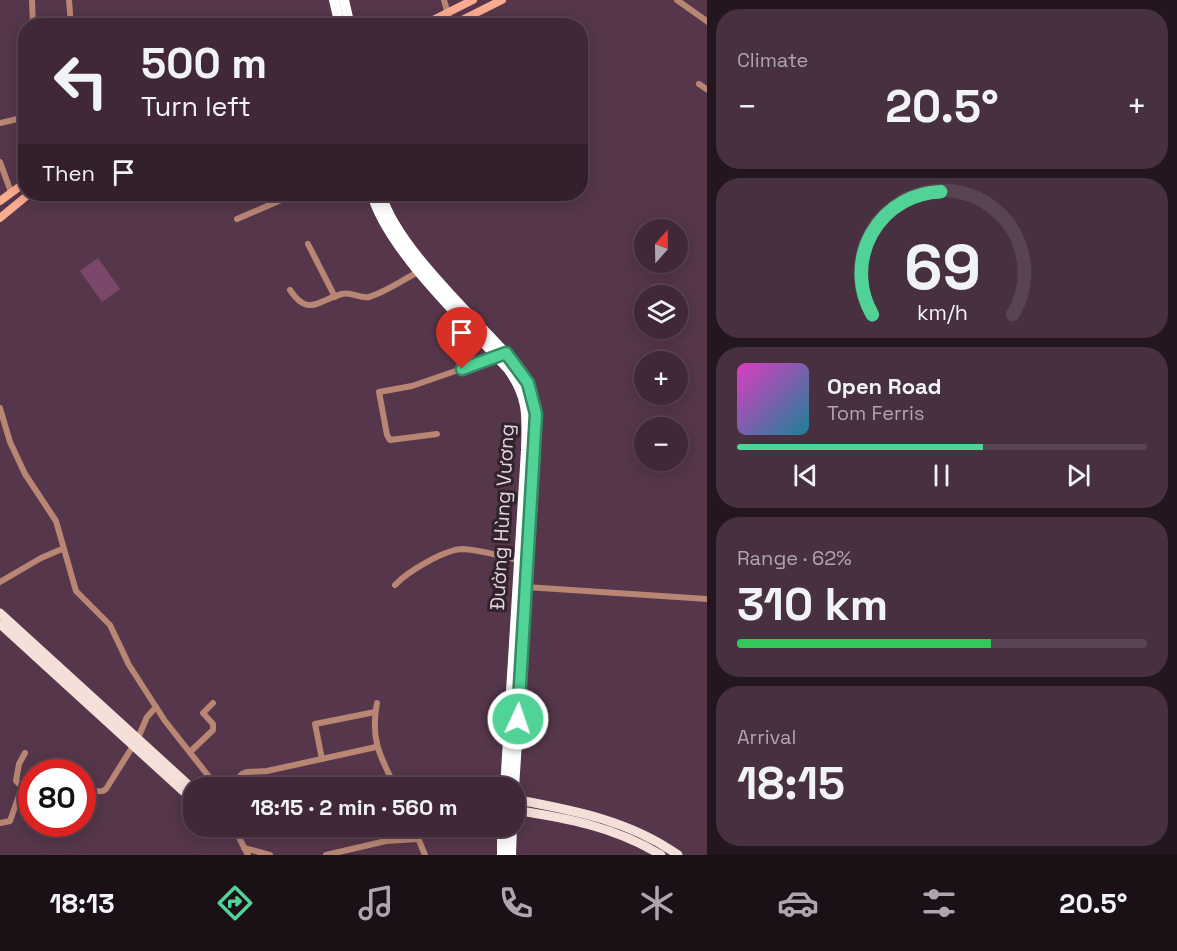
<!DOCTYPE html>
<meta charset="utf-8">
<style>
:root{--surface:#402838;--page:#473040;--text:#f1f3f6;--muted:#aea6ae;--line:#594453;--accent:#51d398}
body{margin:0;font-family:"Space Grotesk",sans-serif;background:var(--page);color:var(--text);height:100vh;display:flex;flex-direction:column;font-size:22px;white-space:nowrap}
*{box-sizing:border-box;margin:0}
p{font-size:20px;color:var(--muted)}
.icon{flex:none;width:33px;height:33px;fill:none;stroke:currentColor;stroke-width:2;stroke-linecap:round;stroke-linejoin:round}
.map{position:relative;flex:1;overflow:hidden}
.details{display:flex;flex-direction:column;gap:9px;padding:9px;background:#23161f;width:470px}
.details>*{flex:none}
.guide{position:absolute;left:18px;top:18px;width:570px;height:183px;border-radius:24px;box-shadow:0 3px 15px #0003,0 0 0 2px var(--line);background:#402838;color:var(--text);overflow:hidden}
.needle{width:39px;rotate:20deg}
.controls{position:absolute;left:634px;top:219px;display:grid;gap:12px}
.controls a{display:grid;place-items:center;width:54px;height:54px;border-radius:50%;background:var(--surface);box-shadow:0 3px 15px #0003,0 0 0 2px var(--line);font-size:30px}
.speed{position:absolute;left:18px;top:759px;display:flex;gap:12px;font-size:30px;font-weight:700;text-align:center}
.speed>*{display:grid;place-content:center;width:78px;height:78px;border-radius:50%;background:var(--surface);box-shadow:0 3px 15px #0003,0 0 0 2px var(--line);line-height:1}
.speed .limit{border:9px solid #d22;background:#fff;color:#111}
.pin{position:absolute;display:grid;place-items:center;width:51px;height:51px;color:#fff;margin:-62px -26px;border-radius:50% 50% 50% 0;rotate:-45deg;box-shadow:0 0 6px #0007}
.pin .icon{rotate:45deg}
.me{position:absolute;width:66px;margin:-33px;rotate:3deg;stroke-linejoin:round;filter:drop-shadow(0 0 4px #0008)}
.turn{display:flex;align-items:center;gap:21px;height:126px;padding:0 24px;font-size:27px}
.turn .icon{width:78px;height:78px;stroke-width:2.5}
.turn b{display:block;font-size:42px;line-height:51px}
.then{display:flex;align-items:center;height:57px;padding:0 24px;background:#0003;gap:12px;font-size:22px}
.big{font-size:45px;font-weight:700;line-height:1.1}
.details .widget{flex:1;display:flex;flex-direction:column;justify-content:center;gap:9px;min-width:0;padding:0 21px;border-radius:24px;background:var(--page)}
.details .dial{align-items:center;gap:0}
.dial svg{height:156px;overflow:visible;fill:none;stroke:var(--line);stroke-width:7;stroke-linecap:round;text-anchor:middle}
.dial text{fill:var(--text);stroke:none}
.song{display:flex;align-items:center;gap:18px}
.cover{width:72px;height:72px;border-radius:9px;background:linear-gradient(135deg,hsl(310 70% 55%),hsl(190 70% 35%))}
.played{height:6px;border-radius:3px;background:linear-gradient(90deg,var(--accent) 60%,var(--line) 60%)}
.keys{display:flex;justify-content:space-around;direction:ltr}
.heat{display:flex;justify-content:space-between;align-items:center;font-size:33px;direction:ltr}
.charge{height:9px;border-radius:4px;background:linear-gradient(90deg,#34c759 62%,var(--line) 0)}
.trip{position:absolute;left:183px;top:777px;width:342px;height:60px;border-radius:24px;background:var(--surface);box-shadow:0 3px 15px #0003,0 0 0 2px var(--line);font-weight:700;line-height:60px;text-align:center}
.dock{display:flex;height:96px;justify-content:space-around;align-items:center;background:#1a1016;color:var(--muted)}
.dock .icon{width:42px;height:42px}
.dock .selected{color:var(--accent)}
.dock b{font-size:27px;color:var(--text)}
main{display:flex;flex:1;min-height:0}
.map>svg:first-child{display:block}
.green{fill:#7a476a}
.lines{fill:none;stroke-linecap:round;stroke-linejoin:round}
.street{stroke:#b98674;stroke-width:6}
.secondary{stroke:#fbab8f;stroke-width:8}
.primary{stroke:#f5e0d9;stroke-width:9}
.highway{stroke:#fff;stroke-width:10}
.route-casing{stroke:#358963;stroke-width:15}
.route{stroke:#51d398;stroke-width:10}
.labels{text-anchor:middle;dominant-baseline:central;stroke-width:6;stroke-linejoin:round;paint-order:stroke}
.street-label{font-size:20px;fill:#e6d3df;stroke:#31232c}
</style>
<main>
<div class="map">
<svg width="708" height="855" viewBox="0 0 708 855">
<rect width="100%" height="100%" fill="#55364a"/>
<!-- green -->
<path class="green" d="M98 258 120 289 102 302 80 271Z"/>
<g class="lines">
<!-- street -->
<g class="street">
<path d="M32 0 33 26"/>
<path d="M69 0 71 26"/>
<path d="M444 0 451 25"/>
<path d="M677 0 708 22"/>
<path d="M699 84 708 90"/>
<path d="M0 123 26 117"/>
<path d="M0 162 11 192"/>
<path d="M237 219 295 194"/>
<path d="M308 244 335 297"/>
<path d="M290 290C308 317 317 301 342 294 351 291 360 299 369 297 386 292 404 279 420 271"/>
<path d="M0 408 10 442 25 474 56 521 76 591 110 625 129 665 165 721 218 788"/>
<path d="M437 434 390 440 387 435 379 392 412 386 499 356"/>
<path d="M0 582 41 558 62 549"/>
<path d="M395 585C407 572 445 549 463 549 482 550 500 556 518 560"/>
<path d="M526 587 708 599"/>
<path d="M377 703C370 739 380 757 396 788"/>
<path d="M190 752 213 730V724L203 713 213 703"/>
<path d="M25 753 19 764 16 781 22 787 32 789"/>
<path d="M322 759 315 724 375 712"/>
<path d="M230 788 242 774 247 772 267 771 376 747"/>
<path d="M82 792 103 791 106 789 138 738 147 717 156 707"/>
<path d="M0 823 10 821 22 787"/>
<path d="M233 826 248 855"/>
<path d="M413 826 425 855"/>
<path d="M244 848 270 855"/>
<path d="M326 855 386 841 418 839"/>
</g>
<!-- secondary -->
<g class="secondary">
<path d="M421 26 473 0"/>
<path d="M450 26 502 0"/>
<path d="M0 201 26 182"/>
<path d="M0 218 29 194"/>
</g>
<!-- primary -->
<g class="primary">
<path d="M0 613 194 790"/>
<path d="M0 624 194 801"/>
<path d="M514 799C572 810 629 820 678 855"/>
<path d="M514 810C567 818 615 827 661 855"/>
</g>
<!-- highway -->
<g class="highway">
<path d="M334 0 340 26"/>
<path d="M344 0 350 26"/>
<path d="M372 194C389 252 467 323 509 370 529 398 527 417 526 450L505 788"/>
<path d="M381 194C396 248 478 321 516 365 537 394 536 415 536 450L514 788"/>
<path d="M502 855V826"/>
<path d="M511 855 512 826"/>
</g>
</g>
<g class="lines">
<defs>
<path id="route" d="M462 369 506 353 528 383 536 414 518 719"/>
</defs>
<!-- route casing -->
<use href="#route" class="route-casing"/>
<!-- route -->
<use href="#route" class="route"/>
</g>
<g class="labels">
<!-- street labels -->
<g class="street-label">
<text transform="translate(502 517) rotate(-87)">Đường Hùng Vương</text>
</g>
</g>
</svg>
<div class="controls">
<a><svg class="needle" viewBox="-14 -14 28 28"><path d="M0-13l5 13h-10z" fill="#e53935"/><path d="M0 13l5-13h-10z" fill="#aea6ae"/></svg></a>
<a><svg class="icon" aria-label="layers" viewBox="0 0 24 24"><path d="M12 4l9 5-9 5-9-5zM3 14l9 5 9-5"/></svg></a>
<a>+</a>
<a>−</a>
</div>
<div class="speed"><div class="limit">80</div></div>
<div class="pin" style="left:462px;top:369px;background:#d93025"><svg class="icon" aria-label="arrive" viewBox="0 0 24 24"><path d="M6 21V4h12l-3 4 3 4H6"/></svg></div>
<svg class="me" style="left:518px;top:719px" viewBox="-20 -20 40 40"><circle r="17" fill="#51d398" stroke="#fff" stroke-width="3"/><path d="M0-11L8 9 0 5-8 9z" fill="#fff"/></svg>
<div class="trip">18:15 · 2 min · 560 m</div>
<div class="guide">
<div class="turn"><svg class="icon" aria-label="left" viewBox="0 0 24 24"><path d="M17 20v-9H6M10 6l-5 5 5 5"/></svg><div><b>500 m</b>Turn left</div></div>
<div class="then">Then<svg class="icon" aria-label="arrive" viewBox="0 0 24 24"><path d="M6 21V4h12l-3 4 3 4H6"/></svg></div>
</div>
</div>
<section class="details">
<div class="widget"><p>Climate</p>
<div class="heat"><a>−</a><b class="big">20.5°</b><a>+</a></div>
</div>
<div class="widget dial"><svg viewBox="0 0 100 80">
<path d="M14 69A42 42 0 1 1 86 69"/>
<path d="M14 69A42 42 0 0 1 49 6" stroke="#51d398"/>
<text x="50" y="56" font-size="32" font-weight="700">69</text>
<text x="50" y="72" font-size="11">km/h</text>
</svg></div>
<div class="widget">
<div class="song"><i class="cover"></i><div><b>Open Road</b><p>Tom Ferris</p></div></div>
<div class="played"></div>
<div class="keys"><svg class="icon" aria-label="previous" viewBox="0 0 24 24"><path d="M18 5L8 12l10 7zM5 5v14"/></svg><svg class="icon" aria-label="pause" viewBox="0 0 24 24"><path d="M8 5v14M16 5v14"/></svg><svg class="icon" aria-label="next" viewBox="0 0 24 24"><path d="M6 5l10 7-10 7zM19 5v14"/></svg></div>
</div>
<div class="widget"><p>Range · 62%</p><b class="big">310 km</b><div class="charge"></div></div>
<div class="widget"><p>Arrival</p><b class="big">18:15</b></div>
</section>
</main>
<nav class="dock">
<b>18:13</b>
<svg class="icon selected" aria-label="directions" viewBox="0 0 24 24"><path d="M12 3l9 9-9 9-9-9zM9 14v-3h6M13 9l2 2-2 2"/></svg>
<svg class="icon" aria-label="music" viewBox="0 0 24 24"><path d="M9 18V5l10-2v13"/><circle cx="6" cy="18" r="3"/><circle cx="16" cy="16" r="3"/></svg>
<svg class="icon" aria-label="phone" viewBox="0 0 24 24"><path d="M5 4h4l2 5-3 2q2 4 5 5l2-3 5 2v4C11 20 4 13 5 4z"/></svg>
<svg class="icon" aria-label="climate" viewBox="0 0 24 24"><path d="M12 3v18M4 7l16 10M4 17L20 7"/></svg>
<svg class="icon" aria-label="car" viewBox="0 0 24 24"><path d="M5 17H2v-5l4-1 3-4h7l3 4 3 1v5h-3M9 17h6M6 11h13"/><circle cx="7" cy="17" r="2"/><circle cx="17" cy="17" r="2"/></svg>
<svg class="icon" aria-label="filters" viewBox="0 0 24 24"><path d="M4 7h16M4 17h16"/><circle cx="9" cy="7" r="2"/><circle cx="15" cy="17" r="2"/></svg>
<b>20.5°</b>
</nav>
